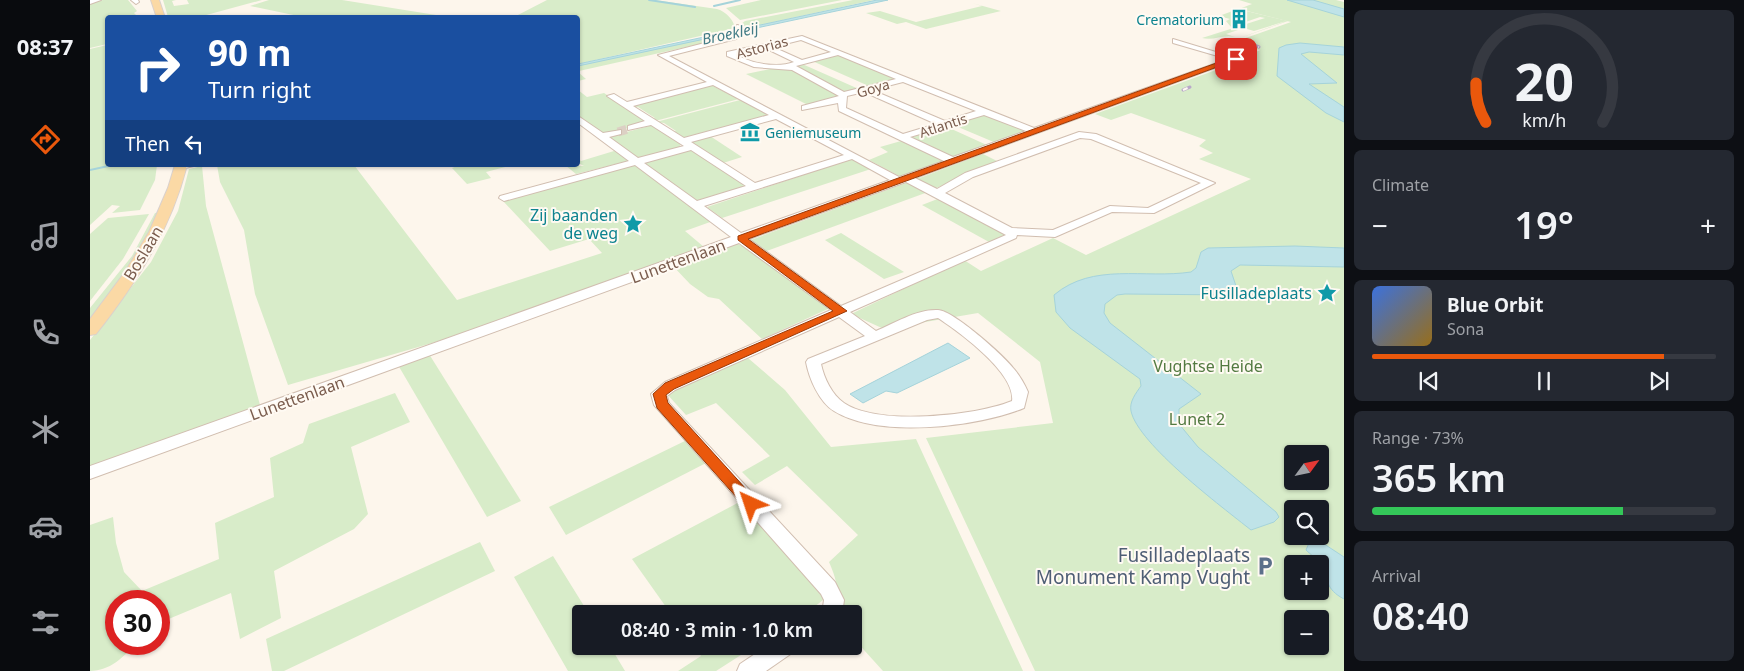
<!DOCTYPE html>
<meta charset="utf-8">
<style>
:root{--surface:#171b24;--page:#242831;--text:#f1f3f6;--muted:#9ea1a6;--line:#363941;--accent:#ea580c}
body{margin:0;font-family:"Noto Sans",sans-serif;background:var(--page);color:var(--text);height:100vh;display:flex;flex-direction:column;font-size:19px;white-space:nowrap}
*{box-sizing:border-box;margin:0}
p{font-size:16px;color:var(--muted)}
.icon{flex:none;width:28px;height:28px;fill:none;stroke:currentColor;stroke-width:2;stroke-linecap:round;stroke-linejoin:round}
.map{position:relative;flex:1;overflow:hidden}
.drawer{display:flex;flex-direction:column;gap:10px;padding:10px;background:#0d0f14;width:400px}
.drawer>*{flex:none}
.guide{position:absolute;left:15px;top:15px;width:475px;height:152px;border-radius:5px;box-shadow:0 1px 4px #0004;background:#1a4fa0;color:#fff;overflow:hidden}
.needle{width:32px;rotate:57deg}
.buttons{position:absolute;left:1194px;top:445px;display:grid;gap:10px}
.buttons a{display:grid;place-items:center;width:45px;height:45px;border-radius:5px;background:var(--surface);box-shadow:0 1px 4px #0004;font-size:25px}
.speed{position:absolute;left:15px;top:590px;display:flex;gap:10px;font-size:25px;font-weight:700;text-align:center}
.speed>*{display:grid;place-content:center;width:65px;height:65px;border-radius:50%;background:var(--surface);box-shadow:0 1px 4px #0004;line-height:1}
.speed .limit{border:8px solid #d22;background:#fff;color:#111}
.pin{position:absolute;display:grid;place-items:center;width:42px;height:42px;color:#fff;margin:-21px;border-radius:10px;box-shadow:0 2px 8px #0006}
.me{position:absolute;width:55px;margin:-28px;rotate:318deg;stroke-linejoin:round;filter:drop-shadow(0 0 4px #0008)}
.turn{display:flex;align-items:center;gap:18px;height:105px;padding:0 20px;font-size:22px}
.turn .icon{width:65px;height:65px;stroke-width:2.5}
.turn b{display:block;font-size:35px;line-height:42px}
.then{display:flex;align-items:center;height:48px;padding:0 20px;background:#0003;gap:10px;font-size:19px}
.big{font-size:38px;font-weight:600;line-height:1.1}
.drawer .widget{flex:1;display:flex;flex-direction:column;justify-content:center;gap:8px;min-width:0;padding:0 18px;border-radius:8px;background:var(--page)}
.drawer .dial{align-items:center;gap:0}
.dial svg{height:130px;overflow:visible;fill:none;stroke:var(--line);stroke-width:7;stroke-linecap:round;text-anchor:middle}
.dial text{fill:var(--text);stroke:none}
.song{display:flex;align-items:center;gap:15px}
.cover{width:60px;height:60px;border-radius:8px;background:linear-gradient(135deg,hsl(220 70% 55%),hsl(40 70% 35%))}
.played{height:5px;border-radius:2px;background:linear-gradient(90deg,var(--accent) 85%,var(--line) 85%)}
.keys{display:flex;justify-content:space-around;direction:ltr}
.heat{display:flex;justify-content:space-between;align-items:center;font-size:28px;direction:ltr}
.charge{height:8px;border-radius:4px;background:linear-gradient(90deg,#34c759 73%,var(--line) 0)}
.trip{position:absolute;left:482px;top:605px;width:290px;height:50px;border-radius:5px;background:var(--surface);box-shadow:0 1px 4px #0004;font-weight:600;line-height:50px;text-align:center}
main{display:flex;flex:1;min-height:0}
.tab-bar{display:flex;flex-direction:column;width:90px;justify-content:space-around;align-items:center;background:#090b0e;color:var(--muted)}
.tab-bar .icon{width:35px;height:35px}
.tab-bar .current{color:var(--accent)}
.tab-bar b{font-size:22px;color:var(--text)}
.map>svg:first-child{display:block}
.green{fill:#d8ecc9;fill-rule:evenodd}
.water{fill:#bfe3e8;stroke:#a5d3da}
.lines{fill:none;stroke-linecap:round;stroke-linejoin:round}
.stream{stroke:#a5d3da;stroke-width:2}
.minor-tunnel{stroke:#dcd0c4;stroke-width:9;stroke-dasharray:9 4.5;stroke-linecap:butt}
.minor-casing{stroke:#d1beb0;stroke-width:2}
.major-casing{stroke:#dad1cd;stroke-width:2}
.minor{fill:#fff;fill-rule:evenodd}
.major{fill:#fbd9a5;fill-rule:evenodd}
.rail-casing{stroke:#b9a8c9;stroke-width:3}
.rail{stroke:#fffaf3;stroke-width:2;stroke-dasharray:5;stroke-linecap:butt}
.route{fill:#ea580c;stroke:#983908}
.labels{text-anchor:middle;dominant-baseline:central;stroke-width:4;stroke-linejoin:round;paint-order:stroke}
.far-culture-label{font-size:14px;fill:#0d838f;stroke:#fffaf3;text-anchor:end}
.far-street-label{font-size:14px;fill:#7a5c4d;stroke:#fffaf3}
.far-water-label{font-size:15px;font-style:italic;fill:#437c86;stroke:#fffaf3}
.culture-label{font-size:16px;fill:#0d838f;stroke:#fffaf3;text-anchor:end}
.street-label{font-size:16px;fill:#7a5c4d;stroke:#fffaf3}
.park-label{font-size:16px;fill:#537a41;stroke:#fffaf3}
.near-service-label{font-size:19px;fill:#4e5e75;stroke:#fffaf3;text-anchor:end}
</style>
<main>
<nav class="tab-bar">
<b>08:37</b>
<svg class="icon current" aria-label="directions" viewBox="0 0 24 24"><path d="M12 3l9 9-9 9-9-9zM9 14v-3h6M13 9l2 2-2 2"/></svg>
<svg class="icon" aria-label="music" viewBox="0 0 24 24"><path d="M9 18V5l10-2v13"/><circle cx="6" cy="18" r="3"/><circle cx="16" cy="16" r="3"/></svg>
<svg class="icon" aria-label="phone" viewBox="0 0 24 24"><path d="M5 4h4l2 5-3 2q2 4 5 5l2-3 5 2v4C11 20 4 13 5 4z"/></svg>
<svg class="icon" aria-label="climate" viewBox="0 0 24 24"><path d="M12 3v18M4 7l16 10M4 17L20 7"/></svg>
<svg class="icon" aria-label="car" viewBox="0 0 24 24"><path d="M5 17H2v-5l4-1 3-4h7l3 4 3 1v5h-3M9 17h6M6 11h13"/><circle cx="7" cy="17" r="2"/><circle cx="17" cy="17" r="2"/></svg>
<svg class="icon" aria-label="filters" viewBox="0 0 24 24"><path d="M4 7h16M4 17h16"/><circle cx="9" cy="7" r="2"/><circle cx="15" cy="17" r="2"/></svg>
</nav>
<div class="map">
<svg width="1254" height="671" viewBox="0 0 1254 671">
<rect width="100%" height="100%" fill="#fdf6ec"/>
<!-- green -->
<g class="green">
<path d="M13 0H38L47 11 44 13 48 17 18 18 17 44 0 48V3Z"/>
<path d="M73 0H86L82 1 84 6 99 4 97 0H172L109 17H78Z"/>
<path d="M179 0H252L346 15 341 18 213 17 160 6Z"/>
<path d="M457 0H565L627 9C635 11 644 20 645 28L488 64V18L424 17Z"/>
<path d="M671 0H752L650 20 636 8Z"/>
<path d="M763 0H784L652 29 651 24 655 21Z"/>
<path d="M1149 0H1246L1254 2V671H945L836 438 963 423 950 362 888 313 794 329 761 314 874 260 891 271 963 238 996 255 1161 179 1109 159 1123 153 1109 146 1116 140 1041 113 1021 120 1005 114 1167 55 1164 53 1170 50 1156 46 1157 41 1150 40 1201 22 1149 9 1162 4ZM1202 454H1230V481H1202ZM1202 509H1230V536H1202ZM1202 564H1230V591H1202ZM1202 619H1230V646H1202Z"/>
<path d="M882 3 911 11 836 29 816 22 807 24 776 13 790 11 826 22 892 6Z"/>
<path d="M1148 9 1198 21 1147 39 1196 21 1164 31 1154 28 1136 34 1145 37C1133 34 1124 41 1112 38L1175 18 1170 17 1141 27 1136 21 1140 19 1129 16Z"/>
<path d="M646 31 641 37 489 71 488 72 496 79 488 81V65Z"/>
<path d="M17 45 18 165H67L65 180 50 210 22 213 30 206 22 205 0 225V49Z"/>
<path d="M748 54 808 78 781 87 720 60Z"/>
<path d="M710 63 771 90 758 94 704 67Z"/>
<path d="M685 68C707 69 737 81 751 98L720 106 656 74Z"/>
<path d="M621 85 649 99 565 121 561 119 565 118 548 107 543 108 542 104Z"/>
<path d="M488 90 497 97 514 93 557 121 556 123 512 135 488 116Z"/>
<path d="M650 100 678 115 599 139 591 138 582 132 586 131 574 123 566 122Z"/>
<path d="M895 114 938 132 906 143 861 124Z"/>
<path d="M563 125 591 143 589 148 547 159 518 137Z"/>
<path d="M855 126 899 146 862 159 819 138Z"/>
<path d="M620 136 652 157 633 163 599 142Z"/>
<path d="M811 141H812L856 161 811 177 779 160 798 152 790 147Z"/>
<path d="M601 149 660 186 609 202 553 162Z"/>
<path d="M524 151 528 152 538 161 486 174 475 165 494 166 488 163V158L491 161Z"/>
<path d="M893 154 911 163 846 188 827 179Z"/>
<path d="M761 159 781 169 632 218 617 207Z"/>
<path d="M543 163 623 221 595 231 614 247 349 341 198 385 165 294 154 230 130 182 127 165H264L367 300 512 253 499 239 460 251 413 201Z"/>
<path d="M370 165H423L396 172 401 178 377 184 362 168Z"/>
<path d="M112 166 116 206 170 405 0 466V340L61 262 88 211 99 169Z"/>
<path d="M819 182 838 192 674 252 658 241Z"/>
<path d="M850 198 917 234 899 242 832 205Z"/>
<path d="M72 212 30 279 0 320V308L42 256 65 213Z"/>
<path d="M59 214 33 259 0 301V234L18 218Z"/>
<path d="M751 233 814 272 794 279 735 240Z"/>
<path d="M646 243 652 246 740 308 672 339 629 299 618 297 600 284 582 265Z"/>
<path d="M339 354 431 501 397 517 308 365Z"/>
<path d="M658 358 695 390 741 447 826 439 933 671H793L764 639V614H742C751 595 747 580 739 562L768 535 697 466 665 485 652 472 680 456 626 403 596 415 576 393Z"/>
<path d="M305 393 320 422 261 447 278 514 264 529 184 571 191 618 150 639 141 593 69 623V601H26V644H46C33 657 20 671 0 671V525L23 517 26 543 34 572 52 591 129 559 125 523 184 497 180 458 213 443 219 424Z"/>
<path d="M599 439 618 462 476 535 459 507Z"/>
<path d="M657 498 737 597 715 614H581L542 559Z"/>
<path d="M390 542 405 571 194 671H182L176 639Z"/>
<path d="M463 556 499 614H491V646H520L535 671H478L424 577Z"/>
<path d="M604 646H665L626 671H588L611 656Z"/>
</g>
<!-- water -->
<g class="water">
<path d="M787 0H798L488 66V64Z"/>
<path d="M1197 0H1223L1254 9V17Z"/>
<path d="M1210 43 1254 47V55L1219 52 1211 54 1247 83 1219 84 1254 107V122L1236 113 1187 76 1189 48 1196 45Z"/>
<path d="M1205 246 1254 248V267L1150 265 1141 271 1148 292 1144 295 1035 294 1027 295 1015 304 1014 313 1020 323 1111 394 1089 409V424L1108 447 1186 512 1189 517 1184 522 1161 530C1132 507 1048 444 1041 411 1039 402 1046 393 1051 386L1050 379 980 328 966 312 964 295C1003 262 1054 279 1101 272L1106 268 1111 252 1118 248Z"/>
<path d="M858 343 880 358 807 393 796 391 773 403 760 394Z"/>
<path d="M1222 536 1254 557V599C1235 589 1239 580 1230 564 1227 559 1220 554 1216 550Z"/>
</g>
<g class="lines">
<!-- stream -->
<g class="stream">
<path d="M559 0 605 7"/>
<path d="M624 6 650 0"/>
<path d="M0 170 23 165"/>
</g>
<!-- minor-tunnel -->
<path class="minor-tunnel" d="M528 132 541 128"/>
<defs>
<g id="minor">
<path d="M0 0H11L0 4Z"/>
<path d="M41 0H48L49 2 46 4Z"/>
<path d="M647 25 652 26 651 35 646 39 579 56 809 177 854 161 749 111 748 103 712 110V106L749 96 702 70 664 67 637 56V52L712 36 944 128 1138 59 1083 43V39L1149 59 825 178 847 189 875 173 989 132 1006 134 1125 183 1064 213 1022 212 965 237 927 235 926 238 760 312 786 331C805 323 827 309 848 310 864 311 913 355 924 369 930 376 934 383 938 392L934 408C888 427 789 439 744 411 729 402 719 378 716 362L718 359 775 336 749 317 585 390 577 396 579 403 745 582 754 600 752 614H732L734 600 731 594 564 405 561 394 575 382 741 310 649 243 0 479V466L641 237 545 165 414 201 409 198 410 196 539 161 488 123V116L513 133 531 130V134L519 137 548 158 594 146 561 125 538 130V126L555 121 517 96 524 94 537 102 617 82 568 55 642 36 645 34ZM711 40 741 52 712 60 683 47ZM675 48 704 62C688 68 662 64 647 55ZM748 55 806 79 754 92 706 66ZM813 82 886 111 855 121 782 90ZM623 85 679 115 594 138 543 106ZM774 92 846 124 813 134 756 108 757 96ZM894 115 936 131 863 157 820 137ZM686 119 754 155 665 183 601 142ZM990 138 1001 139 1111 183 1058 208 1020 206 963 230 922 228 855 193 883 177ZM601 150 656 186 607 201 554 163ZM762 159 800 180 651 233 614 206ZM816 182 916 235 751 306 659 239ZM848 318C869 332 926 373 922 401 885 416 788 426 754 403 742 395 734 378 731 364L837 320Z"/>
<path d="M91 165H108L87 170V166Z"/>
<path d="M677 646H705L702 653 676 671H647L650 664Z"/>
</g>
<g id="major">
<path d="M61 0H69L75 18H67Z"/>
<path d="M85 165H97C81 229 47 282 6 334L0 335V319L35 272 59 232 78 188Z"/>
</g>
</defs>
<!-- minor casing -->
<use href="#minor" class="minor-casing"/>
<!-- major casing -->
<use href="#major" class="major-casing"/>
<!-- minor -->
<use href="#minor" class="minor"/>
<!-- major -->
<use href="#major" class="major"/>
<defs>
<g id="rail">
<path d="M1159 43 1169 47"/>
<path d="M1093 90 1100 87"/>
</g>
</defs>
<!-- rail casing -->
<use href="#rail" class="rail-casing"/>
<!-- rail -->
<use href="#rail" class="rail"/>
</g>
<!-- route -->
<path class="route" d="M1143 57 1149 59 658 239 757 311 584 389 576 395 578 403 666 500 669 504 666 508H656L567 408 563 394 575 383 743 311 648 240V236Z"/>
<!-- icons -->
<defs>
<symbol id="building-bare" viewBox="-9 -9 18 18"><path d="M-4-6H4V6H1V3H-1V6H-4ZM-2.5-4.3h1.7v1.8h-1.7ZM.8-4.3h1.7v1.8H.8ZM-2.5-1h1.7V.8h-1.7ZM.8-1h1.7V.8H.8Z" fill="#0f9aa8" stroke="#fffaf3" stroke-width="2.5" paint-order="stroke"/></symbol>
<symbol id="museum-bare" viewBox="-9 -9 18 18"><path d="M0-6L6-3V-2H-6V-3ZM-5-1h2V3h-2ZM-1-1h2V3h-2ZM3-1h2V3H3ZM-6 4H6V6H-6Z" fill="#0f9aa8" stroke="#fffaf3" stroke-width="2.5" paint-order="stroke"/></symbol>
<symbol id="sight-bare" viewBox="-9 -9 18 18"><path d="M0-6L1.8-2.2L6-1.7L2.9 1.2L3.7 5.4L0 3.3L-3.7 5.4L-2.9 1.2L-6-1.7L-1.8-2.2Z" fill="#0f9aa8" stroke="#fffaf3" stroke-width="2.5" paint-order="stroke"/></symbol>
<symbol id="parking-bare" viewBox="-9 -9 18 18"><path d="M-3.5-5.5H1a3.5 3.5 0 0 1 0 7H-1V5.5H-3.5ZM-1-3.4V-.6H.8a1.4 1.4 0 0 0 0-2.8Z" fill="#5c6f8a" stroke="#fffaf3" stroke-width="2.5" paint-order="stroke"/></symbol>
</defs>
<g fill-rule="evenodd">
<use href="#building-bare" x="1135" y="5" width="28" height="28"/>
<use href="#museum-bare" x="646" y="118" width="28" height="28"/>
<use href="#sight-bare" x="529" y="210" width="28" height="28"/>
<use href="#sight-bare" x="1223" y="279" width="28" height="28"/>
<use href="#parking-bare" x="1161" y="552" width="28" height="28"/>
</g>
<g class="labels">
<!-- far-culture labels -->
<g class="far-culture-label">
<text x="1134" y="19">Crematorium</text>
<text x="675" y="132" text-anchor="start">Geniemuseum</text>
</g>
<!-- far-street labels -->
<g class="far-street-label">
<text transform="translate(672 47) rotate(-15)">Astorias</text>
<text transform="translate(783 88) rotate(-16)">Goya</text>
<text transform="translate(853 125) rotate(-18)">Atlantis</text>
</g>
<!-- far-water labels -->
<g class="far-water-label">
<text transform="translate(640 33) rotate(-12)">Broekleij</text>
</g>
<!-- culture labels -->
<g class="culture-label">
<text x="528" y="215">Zij baanden<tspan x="528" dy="18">de weg</tspan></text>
<text x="1222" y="293">Fusilladeplaats</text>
</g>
<!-- street labels -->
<g class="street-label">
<text transform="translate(53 253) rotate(-59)">Boslaan</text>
<text transform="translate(588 261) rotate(-20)">Lunettenlaan</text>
<text transform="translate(207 398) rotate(-20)">Lunettenlaan</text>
</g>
<!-- park labels -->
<g class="park-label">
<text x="1118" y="366">Vughtse Heide</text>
<text x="1107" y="419">Lunet 2</text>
</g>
<!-- near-service labels -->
<g class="near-service-label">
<text x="1160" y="555">Fusilladeplaats<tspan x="1160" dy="22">Monument Kamp Vught</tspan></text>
</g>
</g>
</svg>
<div class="buttons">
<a><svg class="needle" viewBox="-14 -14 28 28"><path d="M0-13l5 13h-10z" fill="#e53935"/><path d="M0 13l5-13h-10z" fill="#9ea1a6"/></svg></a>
<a><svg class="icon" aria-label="search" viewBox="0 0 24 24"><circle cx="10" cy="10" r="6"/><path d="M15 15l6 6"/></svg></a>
<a>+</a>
<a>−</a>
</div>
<div class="speed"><div class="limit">30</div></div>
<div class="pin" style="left:1146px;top:59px;background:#d93025"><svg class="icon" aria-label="arrive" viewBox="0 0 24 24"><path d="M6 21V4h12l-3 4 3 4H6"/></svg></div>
<svg class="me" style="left:661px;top:504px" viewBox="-20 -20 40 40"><path d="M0-17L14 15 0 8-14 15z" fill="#ea580c" stroke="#fff" stroke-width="4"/></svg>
<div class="trip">08:40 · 3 min · 1.0 km</div>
<div class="guide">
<div class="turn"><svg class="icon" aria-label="right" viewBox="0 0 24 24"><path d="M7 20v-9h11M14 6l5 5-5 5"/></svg><div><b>90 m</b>Turn right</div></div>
<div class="then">Then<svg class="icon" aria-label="left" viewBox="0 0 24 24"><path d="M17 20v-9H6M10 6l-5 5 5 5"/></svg></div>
</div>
</div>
<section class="drawer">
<div class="widget dial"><svg viewBox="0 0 100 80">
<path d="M14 69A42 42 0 1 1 86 69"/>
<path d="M14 69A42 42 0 0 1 8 45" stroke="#ea580c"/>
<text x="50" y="56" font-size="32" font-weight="700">20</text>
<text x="50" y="72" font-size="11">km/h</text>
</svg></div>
<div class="widget"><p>Climate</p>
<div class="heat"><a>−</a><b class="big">19°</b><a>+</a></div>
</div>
<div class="widget">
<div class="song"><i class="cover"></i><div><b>Blue Orbit</b><p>Sona</p></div></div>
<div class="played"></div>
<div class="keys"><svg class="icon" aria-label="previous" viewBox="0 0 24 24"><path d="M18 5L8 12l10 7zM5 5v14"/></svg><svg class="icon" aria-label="pause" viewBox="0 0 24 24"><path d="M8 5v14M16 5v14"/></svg><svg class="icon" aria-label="next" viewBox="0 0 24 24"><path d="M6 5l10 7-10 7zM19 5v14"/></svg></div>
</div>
<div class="widget"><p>Range · 73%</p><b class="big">365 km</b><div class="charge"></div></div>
<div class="widget"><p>Arrival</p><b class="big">08:40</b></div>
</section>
</main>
